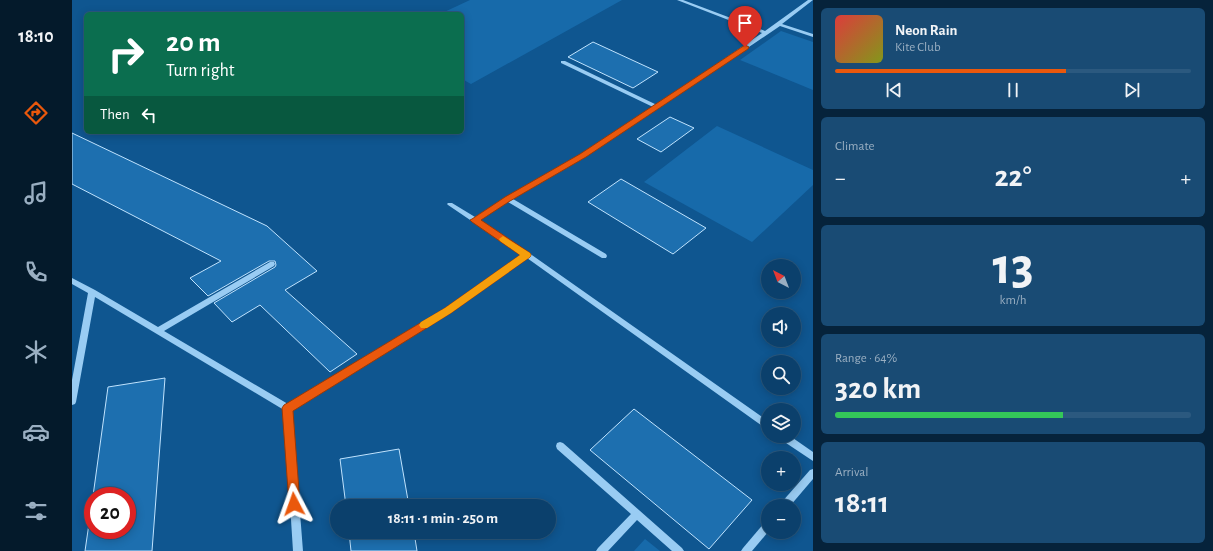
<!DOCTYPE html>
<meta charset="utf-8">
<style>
:root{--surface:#0b406c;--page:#194b74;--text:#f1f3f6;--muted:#9aafc2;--line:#2b597f;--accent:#ea580c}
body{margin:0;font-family:"Alegreya Sans",sans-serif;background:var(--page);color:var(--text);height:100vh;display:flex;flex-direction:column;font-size:15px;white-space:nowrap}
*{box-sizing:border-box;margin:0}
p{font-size:13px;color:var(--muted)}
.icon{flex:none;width:22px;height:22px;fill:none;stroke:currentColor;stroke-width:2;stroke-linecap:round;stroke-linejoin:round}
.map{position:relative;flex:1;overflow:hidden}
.drawer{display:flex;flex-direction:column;gap:8px;padding:8px;background:#06233b;width:400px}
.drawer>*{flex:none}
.guide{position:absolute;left:12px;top:12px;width:380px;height:122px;border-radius:6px;box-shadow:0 2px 10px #0003,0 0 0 1px var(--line);background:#0b6e4f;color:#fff;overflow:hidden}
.needle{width:26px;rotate:318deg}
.fabs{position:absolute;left:689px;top:259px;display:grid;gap:8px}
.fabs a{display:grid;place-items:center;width:40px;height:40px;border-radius:50%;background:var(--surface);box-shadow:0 2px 10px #0003,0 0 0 1px var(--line);font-size:20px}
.speed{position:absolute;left:12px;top:487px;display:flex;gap:8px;font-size:20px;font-weight:700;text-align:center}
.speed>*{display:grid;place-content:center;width:52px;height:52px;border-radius:50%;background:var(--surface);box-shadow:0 2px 10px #0003,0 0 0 1px var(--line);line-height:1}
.speed .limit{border:6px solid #d22;background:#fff;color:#111}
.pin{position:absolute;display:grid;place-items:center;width:34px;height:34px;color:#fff;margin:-41px -17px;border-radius:50% 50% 50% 0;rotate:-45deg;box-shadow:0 0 4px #0007}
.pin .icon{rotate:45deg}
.me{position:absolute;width:44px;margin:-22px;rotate:356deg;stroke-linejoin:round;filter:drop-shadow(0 0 3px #0008)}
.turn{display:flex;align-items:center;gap:14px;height:84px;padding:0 16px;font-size:18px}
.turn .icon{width:52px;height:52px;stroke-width:2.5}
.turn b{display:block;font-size:28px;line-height:34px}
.then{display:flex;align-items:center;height:38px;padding:0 16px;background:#0003;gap:8px;font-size:15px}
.big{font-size:30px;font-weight:700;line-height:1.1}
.drawer .tile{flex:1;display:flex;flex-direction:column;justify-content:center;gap:6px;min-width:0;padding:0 14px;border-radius:6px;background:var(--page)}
.drawer .dial{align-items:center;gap:0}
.dial b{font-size:52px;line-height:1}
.song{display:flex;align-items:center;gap:12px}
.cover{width:48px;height:48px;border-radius:6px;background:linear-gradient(135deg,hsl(0 70% 55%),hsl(70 70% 35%))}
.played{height:4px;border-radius:2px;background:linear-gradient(90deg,var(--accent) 65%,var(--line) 65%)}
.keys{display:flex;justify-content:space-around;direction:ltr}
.heat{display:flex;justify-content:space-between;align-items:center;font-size:22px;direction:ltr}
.charge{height:6px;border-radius:3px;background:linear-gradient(90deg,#34c759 64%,var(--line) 0)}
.trip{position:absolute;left:258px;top:499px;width:226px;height:40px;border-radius:20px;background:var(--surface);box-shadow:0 2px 10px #0003,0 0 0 1px var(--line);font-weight:700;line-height:40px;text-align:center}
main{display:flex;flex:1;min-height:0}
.dock{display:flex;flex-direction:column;width:72px;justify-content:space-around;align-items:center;background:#041a2b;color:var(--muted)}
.dock .icon{width:28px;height:28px}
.dock .active{color:var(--accent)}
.dock b{font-size:18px;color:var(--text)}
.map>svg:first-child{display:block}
.green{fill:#176aaa}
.building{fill:#1d6faf;stroke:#c0e3fe}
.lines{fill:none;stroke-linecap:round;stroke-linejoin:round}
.minor{fill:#99ccf3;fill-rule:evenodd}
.route{fill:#ea580c;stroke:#983908}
.slow{fill:#f59e0b}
</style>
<main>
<nav class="dock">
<b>18:10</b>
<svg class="icon active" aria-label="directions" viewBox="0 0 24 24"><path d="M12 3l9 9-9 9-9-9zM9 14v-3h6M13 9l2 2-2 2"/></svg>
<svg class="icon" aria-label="music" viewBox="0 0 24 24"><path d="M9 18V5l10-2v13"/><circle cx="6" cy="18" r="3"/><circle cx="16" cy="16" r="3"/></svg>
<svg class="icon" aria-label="phone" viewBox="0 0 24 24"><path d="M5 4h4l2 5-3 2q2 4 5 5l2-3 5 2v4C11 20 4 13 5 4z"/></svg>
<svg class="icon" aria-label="climate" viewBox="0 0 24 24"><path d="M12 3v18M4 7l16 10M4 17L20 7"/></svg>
<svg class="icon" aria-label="car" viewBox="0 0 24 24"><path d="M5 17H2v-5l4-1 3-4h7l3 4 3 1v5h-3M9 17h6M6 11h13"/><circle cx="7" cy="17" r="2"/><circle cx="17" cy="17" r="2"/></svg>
<svg class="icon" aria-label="filters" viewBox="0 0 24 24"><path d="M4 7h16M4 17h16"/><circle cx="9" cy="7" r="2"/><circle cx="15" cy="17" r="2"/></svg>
</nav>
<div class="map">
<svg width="741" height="551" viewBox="0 0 741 551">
<rect width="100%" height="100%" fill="#0f5690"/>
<!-- green -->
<g class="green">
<path d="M398 0H550L399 84 390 79V14H368Z"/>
<path d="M709 31 741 42V90L668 60Z"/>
<path d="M645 126 741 170V185L680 242 572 182Z"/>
<path d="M573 539 588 551H562Z"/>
</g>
<!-- building -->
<g class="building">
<path d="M521 42 586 72 561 88 496 57Z"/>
<path d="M598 117 622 128 589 152 565 139Z"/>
<path d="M0 133 195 226 245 271 213 290 285 354 258 372 188 305 160 322 142 303 203 267 204 265 203 261H197L136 296 118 278 149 261 0 184Z"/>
<path d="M549 179 634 228 601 254 516 202Z"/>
<path d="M93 378 80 551H13L21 496V530H55V496H21L36 387Z"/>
<path d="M562 409 680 500 637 549 518 450Z"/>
<path d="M327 449 337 506H274L268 459Z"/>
<path d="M277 532H342L345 551H279Z"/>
</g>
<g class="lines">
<!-- minor -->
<g class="minor">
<path d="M605 0H611L693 31 736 0H741L710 24 741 34V37L708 26 587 108 513 156 441 199 534 254 535 256 534 258H530L436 202 407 220 457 253 696 421V430L455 258 379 312 220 410 231 551H221L212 410 23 297 4 402 3 404 0 405V380L16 293 0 284V278L23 290 86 327 198 262H202L203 264 202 266 92 331 216 404 373 308 450 255 376 205 375 204 376 203H380L403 217 434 198 509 154 581 107 489 63V61H493L585 105 690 33Z"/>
<path d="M707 436H718L741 452V461L708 439Z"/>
<path d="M488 442 491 443 610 548 612 551H600L565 520 536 551H524L526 548 559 514 485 449 484 446 485 443Z"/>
<path d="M741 469V479L718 506H707L709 503 738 470Z"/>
<path d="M696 521V532L680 551H669L671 548 693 522Z"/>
</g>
</g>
<!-- route -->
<path class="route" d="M673 45 677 47 676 49 514 157 438 201 409 220 458 253 459 255 458 257 379 313 221 411 228 504 227 507 222 509 218 507 217 504 210 408 212 405 373 308 448 255 400 222 398 220 400 219 433 197 508 154Z"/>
<!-- slow -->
<path class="slow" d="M431 236 458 253 459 255 458 257 379 313 355 328H349L347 325 349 322 373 308 448 255 428 241 427 239Z"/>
</svg>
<div class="fabs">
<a><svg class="needle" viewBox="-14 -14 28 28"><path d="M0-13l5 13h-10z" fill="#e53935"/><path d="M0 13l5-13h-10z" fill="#9aafc2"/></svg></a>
<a><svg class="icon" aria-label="sound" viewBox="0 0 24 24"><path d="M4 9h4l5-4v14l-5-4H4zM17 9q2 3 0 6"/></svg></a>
<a><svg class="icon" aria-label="search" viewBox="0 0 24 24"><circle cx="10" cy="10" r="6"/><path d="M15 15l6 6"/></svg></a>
<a><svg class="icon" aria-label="layers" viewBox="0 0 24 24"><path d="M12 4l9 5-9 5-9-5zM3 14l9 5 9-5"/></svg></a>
<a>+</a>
<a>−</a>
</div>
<div class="speed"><div class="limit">20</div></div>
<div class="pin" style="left:673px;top:47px;background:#d93025"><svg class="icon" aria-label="arrive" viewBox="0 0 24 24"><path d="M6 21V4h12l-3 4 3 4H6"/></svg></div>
<svg class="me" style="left:222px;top:504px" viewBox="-20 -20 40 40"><path d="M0-17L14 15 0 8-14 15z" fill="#ea580c" stroke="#fff" stroke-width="4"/></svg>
<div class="trip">18:11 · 1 min · 250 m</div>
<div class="guide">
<div class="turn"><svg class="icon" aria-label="right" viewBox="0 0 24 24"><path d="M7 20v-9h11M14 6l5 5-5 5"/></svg><div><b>20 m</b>Turn right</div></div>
<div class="then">Then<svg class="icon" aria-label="left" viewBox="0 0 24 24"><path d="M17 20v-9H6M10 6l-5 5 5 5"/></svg></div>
</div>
</div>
<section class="drawer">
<div class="tile">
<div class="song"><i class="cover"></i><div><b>Neon Rain</b><p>Kite Club</p></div></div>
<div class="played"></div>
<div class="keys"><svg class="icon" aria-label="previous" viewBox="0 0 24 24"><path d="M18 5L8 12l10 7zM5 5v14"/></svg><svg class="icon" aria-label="pause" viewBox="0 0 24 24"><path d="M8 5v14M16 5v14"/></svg><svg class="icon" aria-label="next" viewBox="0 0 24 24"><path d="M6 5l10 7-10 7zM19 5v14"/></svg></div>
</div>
<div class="tile"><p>Climate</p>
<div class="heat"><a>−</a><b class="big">22°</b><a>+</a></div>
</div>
<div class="tile dial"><b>13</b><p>km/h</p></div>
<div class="tile"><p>Range · 64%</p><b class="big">320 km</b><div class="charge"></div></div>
<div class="tile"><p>Arrival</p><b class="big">18:11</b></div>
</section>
</main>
